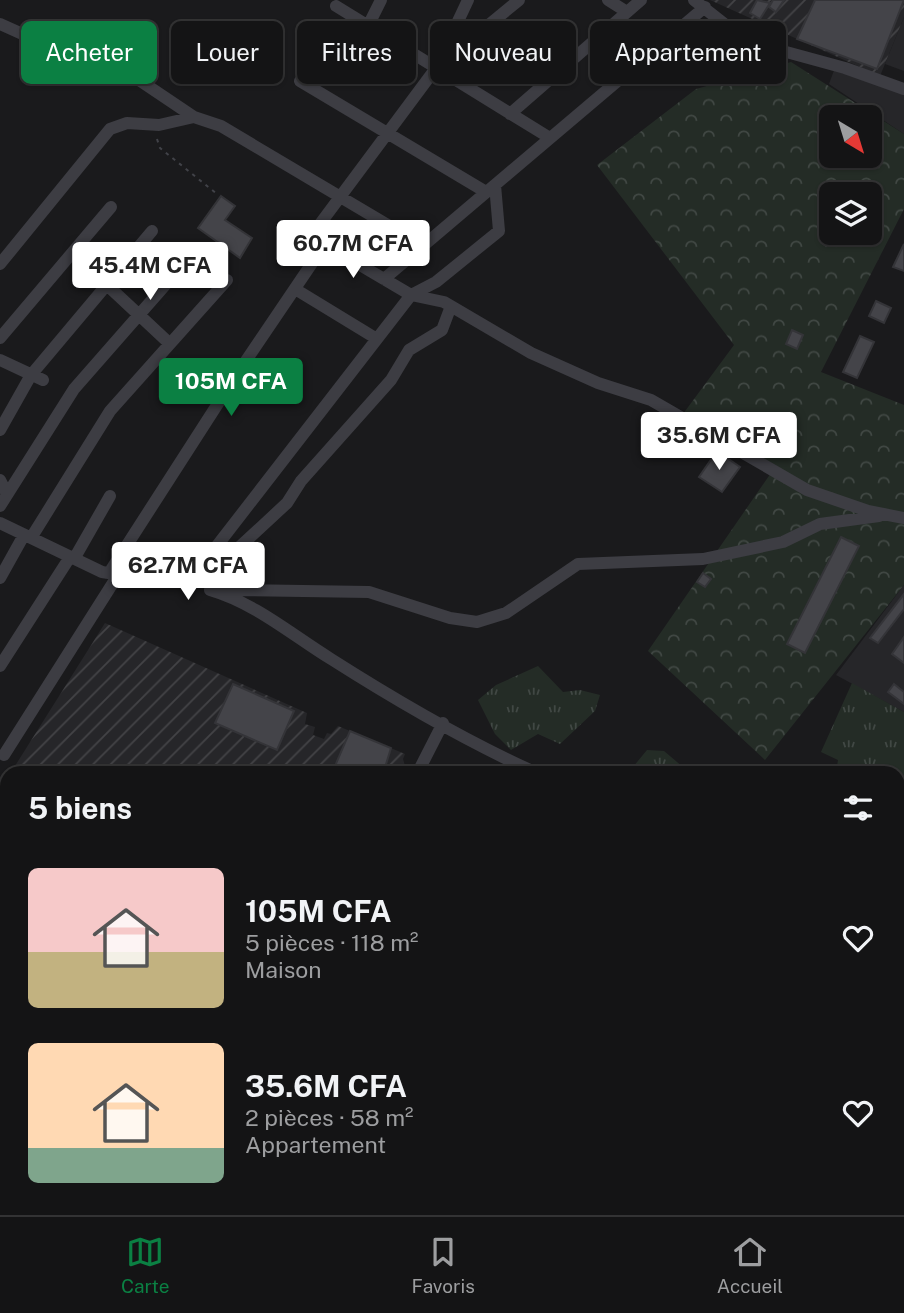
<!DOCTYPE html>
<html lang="fr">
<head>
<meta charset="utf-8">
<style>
  :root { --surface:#141415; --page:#1d1d1e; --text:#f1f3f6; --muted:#9d9ea0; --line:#333334; --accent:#0b8043 }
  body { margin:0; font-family:"Public Sans",sans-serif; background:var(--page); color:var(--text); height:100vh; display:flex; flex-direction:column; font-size:26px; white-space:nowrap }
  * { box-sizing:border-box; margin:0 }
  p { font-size:23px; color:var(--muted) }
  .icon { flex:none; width:38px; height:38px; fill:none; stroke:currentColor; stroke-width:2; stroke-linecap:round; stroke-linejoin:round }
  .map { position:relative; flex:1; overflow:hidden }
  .side { position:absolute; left:0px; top:766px; width:905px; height:450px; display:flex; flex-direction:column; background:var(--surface); border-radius:21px 21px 0 0; box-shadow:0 2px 5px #0004,0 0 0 2px var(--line) }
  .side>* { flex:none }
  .top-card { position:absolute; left:21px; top:21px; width:863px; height:63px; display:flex; gap:14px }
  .needle { width:46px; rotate:142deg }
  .controls { position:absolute; left:819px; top:105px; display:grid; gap:14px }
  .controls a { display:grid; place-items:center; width:63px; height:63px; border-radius:10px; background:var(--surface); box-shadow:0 2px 5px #0004,0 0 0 2px var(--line); font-size:35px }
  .price { position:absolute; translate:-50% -60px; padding:0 16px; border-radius:7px; background:#fff; color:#222; font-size:23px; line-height:46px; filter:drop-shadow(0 2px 4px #0008) }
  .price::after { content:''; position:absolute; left:50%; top:42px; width:21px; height:16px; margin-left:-10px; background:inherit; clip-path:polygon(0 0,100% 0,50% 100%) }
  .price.selected { background:var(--accent); color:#fff }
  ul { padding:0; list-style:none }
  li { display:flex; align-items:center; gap:21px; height:175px; padding:0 28px }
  li span { display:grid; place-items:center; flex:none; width:196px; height:140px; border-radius:10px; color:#555 }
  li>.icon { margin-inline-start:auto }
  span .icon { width:84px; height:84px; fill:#fffc; stroke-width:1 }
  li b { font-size:30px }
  h2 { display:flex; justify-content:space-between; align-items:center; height:84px; padding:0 28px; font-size:30px }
  .chip { padding:0 24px; border-radius:10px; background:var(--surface); box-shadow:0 2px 5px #0004,0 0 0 2px var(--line); font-size:24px; line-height:63px }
  .chip.selected { background:var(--accent); color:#fff }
  .tabs { display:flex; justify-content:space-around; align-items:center; height:98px; border-top:2px solid var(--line); background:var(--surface); font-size:19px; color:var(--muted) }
  .tabs a { display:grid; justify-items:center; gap:4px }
  .tabs .selected { color:var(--accent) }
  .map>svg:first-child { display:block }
  .built { fill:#262629 }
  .industrial { fill:url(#industrial-furrows) }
  .grass { fill:url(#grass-tufts) }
  .forest { fill:url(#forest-crowns); fill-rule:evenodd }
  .building { fill:#444449; stroke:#343438; stroke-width:2 }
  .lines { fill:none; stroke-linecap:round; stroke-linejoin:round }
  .path { stroke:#414248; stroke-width:2; stroke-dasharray:3.5 5; stroke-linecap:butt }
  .street { stroke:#3d3d43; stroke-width:12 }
</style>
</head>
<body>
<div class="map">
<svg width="904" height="1215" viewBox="0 0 904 1215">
  <defs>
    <pattern id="industrial-furrows" width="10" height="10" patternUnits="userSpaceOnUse" patternTransform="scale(1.75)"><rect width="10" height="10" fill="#262629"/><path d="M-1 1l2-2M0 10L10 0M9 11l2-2" fill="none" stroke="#434346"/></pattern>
    <pattern id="grass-tufts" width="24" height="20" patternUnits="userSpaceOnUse" patternTransform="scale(1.75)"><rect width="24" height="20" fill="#242c26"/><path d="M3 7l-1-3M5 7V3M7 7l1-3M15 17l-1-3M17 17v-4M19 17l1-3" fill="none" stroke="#414844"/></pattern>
    <pattern id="forest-crowns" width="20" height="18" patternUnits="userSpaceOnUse" patternTransform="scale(1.75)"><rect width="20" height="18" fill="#242c26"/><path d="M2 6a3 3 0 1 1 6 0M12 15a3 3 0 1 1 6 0" fill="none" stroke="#414844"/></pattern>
  </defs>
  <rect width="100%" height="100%" fill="#1a1a1c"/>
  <path class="built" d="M904 17V71L885 64Z
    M836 65 904 89V134L829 84Z
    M904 585V712L836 675Z"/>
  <path class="industrial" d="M710 0H904V17L880 76Z
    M105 623 307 713 305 724 315 727 313 735 324 739 327 733 331 734 338 726 405 754 403 759 407 773 27 774 15 766Z
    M898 990 904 993V1215H775L778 1209H898Z"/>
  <path class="grass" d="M538 666 563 692 580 690 600 695 595 711 560 744 538 734 511 750 495 734 478 700 496 685Z
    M852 683 904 712V820L898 822V774L836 773 838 760 821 752Z
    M647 750 664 751 690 773H639L633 767Z
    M554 1209H658L670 1215H550Z"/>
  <path class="forest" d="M791 62 904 134V209L821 372 904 405V585L765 760 648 651 773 470 680 418 734 345 597 165 696 89ZM831 117H870V156H831ZM831 194H870V233H831Z
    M399 1209H528L538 1215H408Z"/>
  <path class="building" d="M757 0 770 3 760 19 750 13Z
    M773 0H784L776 12 769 7Z
    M815 0H904L877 69 797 39Z
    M707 21 731 41 745 59 736 65 713 34 702 27Z
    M38 53 50 59 45 69 33 64Z
    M221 196 235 206 225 220 252 238 240 258 198 228Z
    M904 244V271L893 267Z
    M876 301 891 308 884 323 869 316Z
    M792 330 803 335 797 349 786 344Z
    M860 336 874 342 857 378 843 372Z
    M717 451 740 467 722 492 699 477Z
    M841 537 859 546 805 653 787 644Z
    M703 573 711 579 705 587 697 582Z
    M904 594V609L878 643 870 638Z
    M904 637V663L892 654Z
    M233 684 294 711 277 750 215 723Z
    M894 684 904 692V704L888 692Z
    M350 731 391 748 383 774H352L335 766Z"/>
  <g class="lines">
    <path class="path" d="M157 139 160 148 217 194"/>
    <path class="street" d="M468 0 436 68 311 236 411 295 444 302 531 353 598 383 651 400 807 490 868 511 904 518
      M608 0 627 12
      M694 0 746 41 845 68 904 89
      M336 6 550 138
      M0 24 118 77 139 80 194 117 221 126 423 246
      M368 26 381 0
      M439 66 519 0
      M300 81 486 192
      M510 114 641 0
      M0 264 110 129 127 123 159 125 194 117
      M384 279 705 7
      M107 285 169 343
      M295 289 377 339
      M0 338 111 207
      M0 360 43 380
      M0 430 31 375 152 231
      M0 480 7 494
      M0 506 74 389 188 259
      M0 523 102 572 140 578
      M31 538 110 411 227 280
      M74 559 110 496
      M109 573 237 374 325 244
      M196 576 214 568 233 553 287 503 301 481 391 380 409 350 442 330 451 306
      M132 577 172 574 240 590 369 592 450 618 477 622 506 613 578 564 703 559 783 542 820 524 879 516
      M0 578 24 535
      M192 578 411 295 436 282 499 231 495 185
      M210 590C255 603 292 635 331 659 397 701 467 742 539 774
      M0 666 70 557
      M4 755 118 575
      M417 774 443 723
      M898 979 904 982
      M188 1215 191 1209"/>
  </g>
</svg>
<div class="controls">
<a><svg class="needle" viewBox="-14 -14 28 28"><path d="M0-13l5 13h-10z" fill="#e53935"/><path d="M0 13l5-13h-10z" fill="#9d9ea0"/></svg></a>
<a><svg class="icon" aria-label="layers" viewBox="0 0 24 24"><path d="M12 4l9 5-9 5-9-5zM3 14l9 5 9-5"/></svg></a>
</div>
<b class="price" style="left:353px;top:280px">60.7M CFA</b>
<b class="price" style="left:150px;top:302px">45.4M CFA</b>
<b class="price selected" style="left:231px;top:418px">105M CFA</b>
<b class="price" style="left:719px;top:472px">35.6M CFA</b>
<b class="price" style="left:188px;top:602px">62.7M CFA</b>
<div class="top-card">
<a class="chip selected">Acheter</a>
<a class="chip">Louer</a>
<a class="chip">Filtres</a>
<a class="chip">Nouveau</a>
<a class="chip">Appartement</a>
</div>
<section class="side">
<h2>5 biens<svg class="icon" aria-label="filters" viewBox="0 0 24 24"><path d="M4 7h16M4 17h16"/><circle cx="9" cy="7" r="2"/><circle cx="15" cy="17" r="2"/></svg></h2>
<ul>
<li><span style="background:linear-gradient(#f6c9c9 60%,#c2b280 0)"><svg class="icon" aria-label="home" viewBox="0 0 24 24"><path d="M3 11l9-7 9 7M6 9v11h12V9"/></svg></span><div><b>105M CFA</b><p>5 pièces · 118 m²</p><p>Maison</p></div><svg class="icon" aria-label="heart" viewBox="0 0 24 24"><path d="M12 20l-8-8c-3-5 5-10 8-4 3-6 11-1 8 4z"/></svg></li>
<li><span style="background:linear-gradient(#ffd9b3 75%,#7fa58c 0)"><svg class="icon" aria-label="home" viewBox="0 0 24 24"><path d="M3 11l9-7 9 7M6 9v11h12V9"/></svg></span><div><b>35.6M CFA</b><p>2 pièces · 58 m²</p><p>Appartement</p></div><svg class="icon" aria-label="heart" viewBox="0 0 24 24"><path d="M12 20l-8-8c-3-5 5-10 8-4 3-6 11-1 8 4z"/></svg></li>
</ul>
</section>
</div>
<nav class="tabs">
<a class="selected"><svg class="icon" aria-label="map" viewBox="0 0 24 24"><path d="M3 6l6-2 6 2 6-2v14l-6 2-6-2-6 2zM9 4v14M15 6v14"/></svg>Carte</a>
<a><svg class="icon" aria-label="saved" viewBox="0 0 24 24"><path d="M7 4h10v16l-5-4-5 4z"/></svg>Favoris</a>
<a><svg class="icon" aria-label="home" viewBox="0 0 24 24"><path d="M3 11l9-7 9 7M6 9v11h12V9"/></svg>Accueil</a>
</nav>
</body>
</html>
